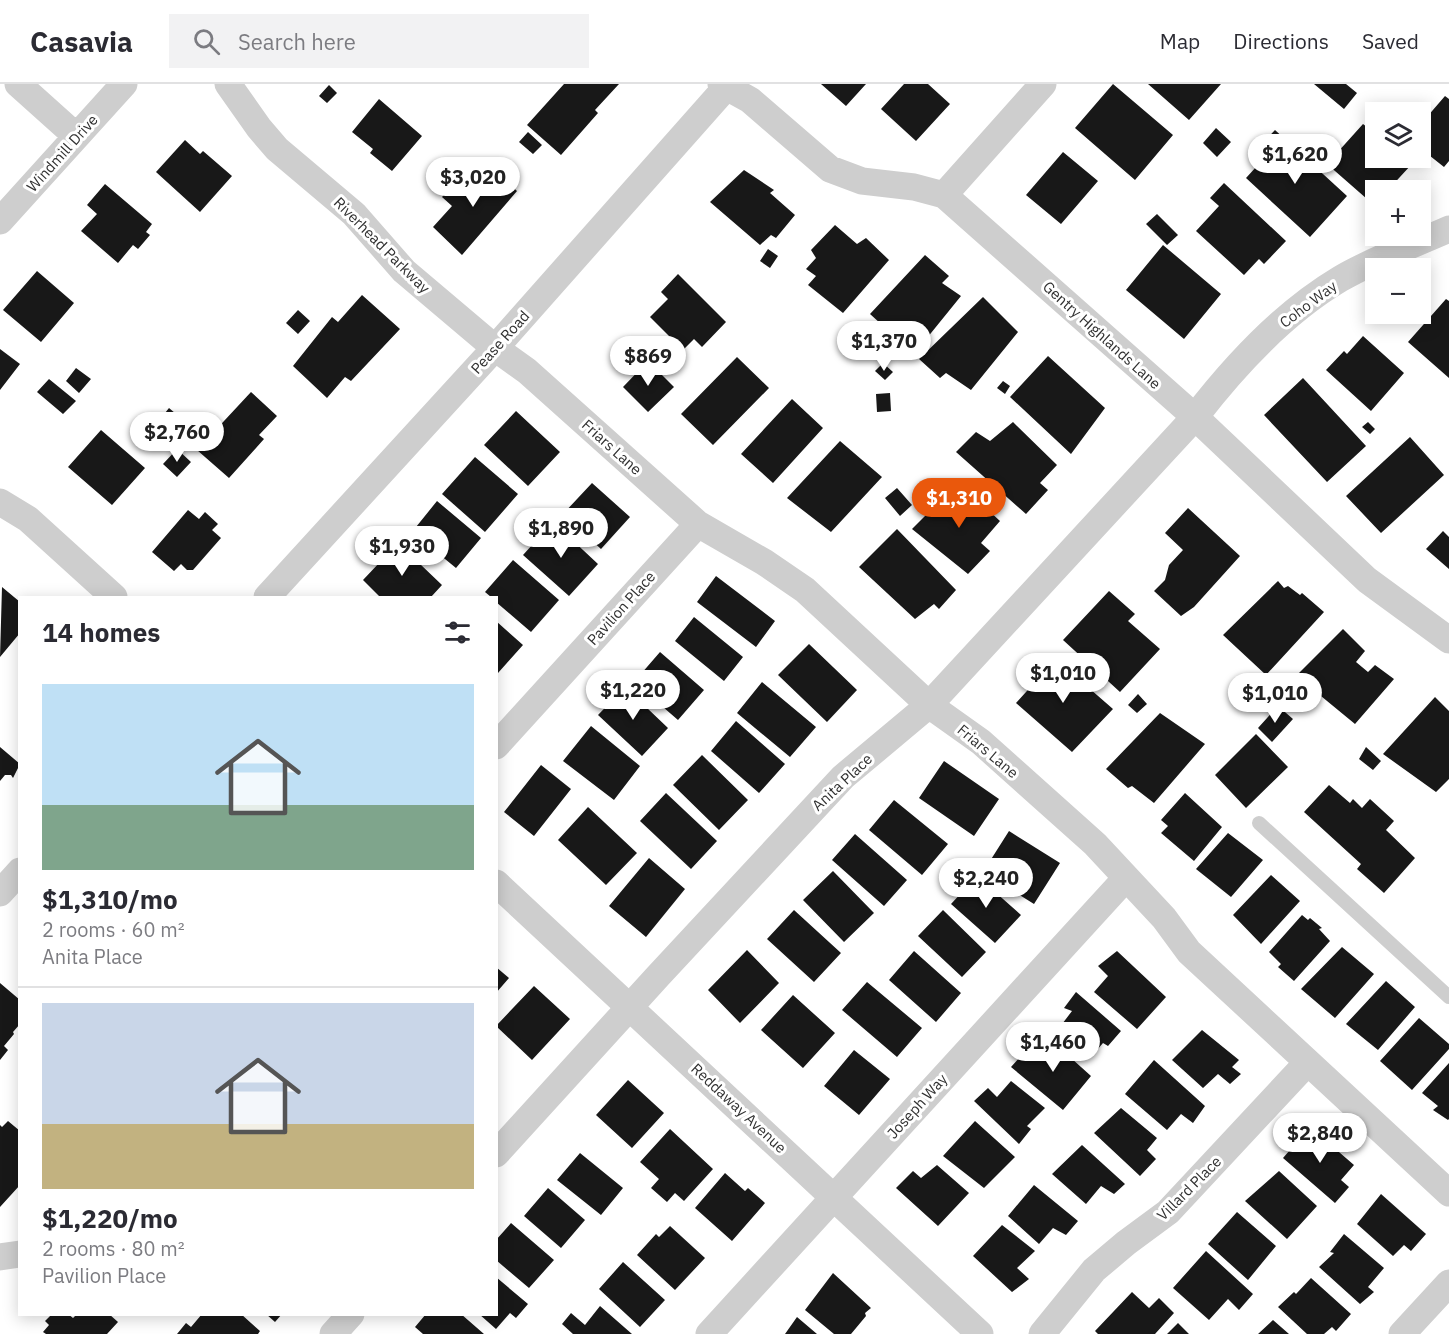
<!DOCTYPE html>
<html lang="en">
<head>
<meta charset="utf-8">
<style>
  :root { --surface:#fff; --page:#f2f2f3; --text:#2b2b33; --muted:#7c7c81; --line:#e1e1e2; --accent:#ea580c }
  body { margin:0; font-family:"IBM Plex Sans",sans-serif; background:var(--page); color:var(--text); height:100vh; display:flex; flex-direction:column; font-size:22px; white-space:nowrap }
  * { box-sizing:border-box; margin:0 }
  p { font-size:20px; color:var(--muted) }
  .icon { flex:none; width:33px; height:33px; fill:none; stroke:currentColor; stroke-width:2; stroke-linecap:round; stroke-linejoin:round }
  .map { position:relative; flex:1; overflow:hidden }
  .side { position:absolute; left:18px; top:512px; width:480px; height:720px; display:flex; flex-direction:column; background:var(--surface); border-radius:0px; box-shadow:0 3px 15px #0003 }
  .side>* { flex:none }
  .fabs { position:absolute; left:1365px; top:18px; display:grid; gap:12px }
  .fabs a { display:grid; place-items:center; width:66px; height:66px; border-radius:0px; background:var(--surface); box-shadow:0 3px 15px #0003; font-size:30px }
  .price { position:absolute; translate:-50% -51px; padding:0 14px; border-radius:21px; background:#fff; color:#222; font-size:20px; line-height:39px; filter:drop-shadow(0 2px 3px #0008) }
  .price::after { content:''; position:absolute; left:50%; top:36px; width:18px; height:14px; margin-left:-9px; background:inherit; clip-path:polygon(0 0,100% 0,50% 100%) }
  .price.selected { background:var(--accent); color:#fff }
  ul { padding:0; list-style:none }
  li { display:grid; align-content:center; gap:12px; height:318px; padding:0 24px }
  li+li { border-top:2px solid var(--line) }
  li span { display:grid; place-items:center; height:186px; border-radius:0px; color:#555 }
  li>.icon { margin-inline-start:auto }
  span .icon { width:108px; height:108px; fill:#fffc; stroke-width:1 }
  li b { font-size:26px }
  h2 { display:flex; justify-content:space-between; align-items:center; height:72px; padding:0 24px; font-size:26px }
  header { display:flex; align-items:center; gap:36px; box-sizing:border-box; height:84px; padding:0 30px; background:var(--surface); border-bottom:2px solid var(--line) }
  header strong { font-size:28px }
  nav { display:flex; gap:33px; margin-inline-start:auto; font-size:21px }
  .search { width:420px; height:54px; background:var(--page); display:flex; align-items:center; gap:15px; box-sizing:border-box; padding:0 21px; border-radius:0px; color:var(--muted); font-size:22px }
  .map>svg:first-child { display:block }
  .building { fill:#181818 }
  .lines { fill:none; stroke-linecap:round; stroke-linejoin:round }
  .service { stroke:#cecece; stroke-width:14 }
  .minor { stroke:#cecece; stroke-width:27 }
  .labels { text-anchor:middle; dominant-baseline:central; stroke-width:6; stroke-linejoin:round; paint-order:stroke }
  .street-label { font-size:15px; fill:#313131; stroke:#fff }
</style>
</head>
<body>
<header>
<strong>Casavia</strong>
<div class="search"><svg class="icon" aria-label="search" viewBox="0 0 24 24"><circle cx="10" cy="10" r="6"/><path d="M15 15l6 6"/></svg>Search here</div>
<nav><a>Map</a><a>Directions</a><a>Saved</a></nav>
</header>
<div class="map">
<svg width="1449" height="1250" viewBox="0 0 1449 1250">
  <rect width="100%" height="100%" fill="#fff"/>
  <path class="building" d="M564 0H619L595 26 598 29 561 71 527 41Z
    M821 0H866L846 22Z
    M904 0H928L950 20 916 57 881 25Z
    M1113 0 1173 51 1135 96 1075 44Z
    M1148 0H1221L1189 36Z
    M1314 0H1346L1357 9 1344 25Z
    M329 1 337 9 327 19 319 12Z
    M1445 12 1449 15V77L1444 83 1420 64V41Z
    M379 15 422 52 392 87 370 69 373 65 352 48Z
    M1363 40 1376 50V74H1402L1411 81 1388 106H1376L1375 122 1327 80Z
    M1216 44 1231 58 1217 73 1203 59Z
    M1275 46 1347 112 1310 153 1246 94 1267 71 1259 63Z
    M528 48 542 61 533 70 519 58Z
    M185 56 200 70 203 67 232 92 200 128 156 88Z
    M1063 68 1098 97 1061 140 1026 111Z
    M489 81 517 107 462 171 433 143 452 122 442 113 459 94 469 104Z
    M744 86 774 106 770 109 795 131 776 154 771 151 760 161 710 118Z
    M1224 99 1286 157 1264 180 1259 175 1244 191 1196 147 1219 122 1210 114Z
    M105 100 152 140 146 148 150 151 138 165 133 161 118 179 81 147 97 130 87 121Z
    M1157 130 1178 151 1167 161 1146 140Z
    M835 141 857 160 866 154 889 176 843 229 808 201 816 192 806 185 816 174 811 166Z
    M1163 161 1221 210 1184 255 1126 206Z
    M768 165 778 172 770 184 760 177Z
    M925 171 949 192 942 199 961 212 914 270 870 230Z
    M37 187 74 219 41 258 3 226Z
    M678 190 726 238 702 263 694 255 683 266 650 233 668 215 661 208Z
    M362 211 400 245 351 297 345 293 327 314 293 282 332 233 338 238Z
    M983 213 1018 248 971 306 946 289 940 294 919 275Z
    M1446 215 1449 217V294L1408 258Z
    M298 226 310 237 298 250 286 239Z
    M1363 252 1404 289 1371 327 1326 286 1344 267 1347 270Z
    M0 265 20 280 0 306Z
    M1048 272 1105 324 1071 370 1010 313Z
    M737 273 769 304 713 361 681 330Z
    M648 277 674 303 648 328 623 303Z
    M883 279 893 288 885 296 875 287Z
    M76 284 91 295 79 309 66 297Z
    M1303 294 1366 362 1327 398 1264 331Z
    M49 295 76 317 63 330 37 308Z
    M1003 297 1010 302 1005 310 997 304Z
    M251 308 277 332 259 351 264 355 229 394 197 366Z
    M890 309 891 327 877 328 876 310Z
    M792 315 823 344 773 399 741 370Z
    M169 324 182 335 174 344 161 334Z
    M516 327 560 368 528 402 484 361Z
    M1013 338 1057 381 1040 399 1048 406 1026 430 956 368 976 348 990 357Z
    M1368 338 1375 345 1370 350 1362 343Z
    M101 346 145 384 112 421 68 383Z
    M1410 353 1444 391 1381 449 1346 412Z
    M840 357 882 393 831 448 787 414Z
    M177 365 191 378 177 393 163 380Z
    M475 373 518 410 485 448 442 410Z
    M592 399 630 433 601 465 563 430Z
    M962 402 1000 437 981 459 990 467 968 490 912 445 934 423 936 426Z
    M897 404 912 421 900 432 885 414Z
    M437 417 481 454 456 484 412 448Z
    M1188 424 1240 472 1194 523 1181 532 1154 507 1165 496 1169 481 1183 466 1165 449Z
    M188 426 199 435 205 428 218 440 212 446 221 454 193 486H187L181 480 174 487 152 468Z
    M553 438 598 480 569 512 523 471Z
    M897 445 956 506 939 525 934 520 915 535 859 483Z
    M1443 447 1449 453V485L1426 465Z
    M398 459 442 501 431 513H380L363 496Z
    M513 476 559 516 531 548 496 518V513H491L485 508Z
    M716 492 775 537 756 563 697 518Z
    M1278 497 1284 504 1288 502 1300 511 1302 509 1324 528 1266 591 1223 551Z
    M2 503 20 518V549L0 573Z
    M1109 507 1135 530 1128 537 1160 565 1120 608 1063 556Z
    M694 533 743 573 724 597 675 557Z
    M496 537 523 561 498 589 496 588Z
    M1343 545 1365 567 1356 578 1368 588 1375 581 1394 595 1355 640 1310 603 1305 608 1293 595Z
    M809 560 857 606 827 638 778 591Z
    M660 568 704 606 678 636 634 598Z
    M1051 571 1113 625 1072 668 1016 619 1036 597 1031 592Z
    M762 598 816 643 790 673 737 629Z
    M625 603 668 644 642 672 598 631Z
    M1138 610 1147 620 1137 629 1128 621Z
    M1435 613 1449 627V695L1436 708 1383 670Z
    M1278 622 1293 635 1272 658 1258 644Z
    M1160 629 1205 660 1154 719 1132 702 1128 704 1106 685Z
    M736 637 785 680 759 709 711 667Z
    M591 642 640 682 614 716 563 677Z
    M1256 650 1288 683 1246 724 1215 691Z
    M0 663 20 680 13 694 11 691H5L0 697Z
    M1366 663 1381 677 1373 686 1359 675Z
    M702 671 748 716 719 746 673 701Z
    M944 677 999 715 974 752 919 714Z
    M541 681 571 705 534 752 504 728Z
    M1329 701 1350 719 1353 715 1362 724 1370 715 1394 737 1386 746 1415 774 1384 809 1357 785 1361 780 1304 728Z
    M666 709 717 757 691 785 640 737Z
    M1185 709 1222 743 1194 777 1161 749 1168 742 1161 736Z
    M894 716 948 760 922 791 869 746Z
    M588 723 637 769 606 801 558 756Z
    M1009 747 1060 779 1034 820 983 788Z
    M1228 749 1263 776 1231 813 1196 785Z
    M855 750 907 796 884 822 832 776Z
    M649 774 685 805 646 853 609 822Z
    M833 787 874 829 844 858 803 816Z
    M1271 791 1300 817 1261 860 1233 831Z
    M977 792 1021 831 995 859 951 820Z
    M794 826 841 869 814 898 767 855Z
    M943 826 986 868 962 893 918 852Z
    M1302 831 1308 836 1310 834 1322 844 1319 845 1330 857 1294 897 1278 883 1281 880 1269 868Z
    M1342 863 1374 890 1335 934 1301 905Z
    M747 866 779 899 740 939 708 906Z
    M914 867 961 909 936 938 889 896Z
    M1117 867 1166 913 1137 945 1094 908 1108 892 1098 882Z
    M496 883 509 894 496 909Z
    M1386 897 1415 923 1378 966 1346 940Z
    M867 898 922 944 897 973 842 926Z
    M0 899 20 916V940L13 948 14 950 4 962 8 966 0 976Z
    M534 902 570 935 532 976 496 942Z
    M1076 908 1121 947 1108 962 1103 959 1090 974 1056 948 1072 927 1064 924Z
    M793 911 835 949 803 984 761 946Z
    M1419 934 1449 960V965L1412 1006 1380 977Z
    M1202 946 1239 976 1232 983 1241 990 1230 1000 1218 990 1203 1004 1172 976Z
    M1051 956 1091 992 1063 1026 1011 983 1028 964 1035 971Z
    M854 966 890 995 859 1031 824 1002Z
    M1154 976 1205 1022 1193 1039 1181 1030 1167 1046 1125 1010Z
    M1449 979V1035L1448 1036 1433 1026 1438 1022 1422 1009Z
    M628 996 664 1029 632 1064 596 1031Z
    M1011 997 1045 1024 1027 1042 1031 1045 1019 1060 974 1017 988 1004 997 1013Z
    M1121 1024 1157 1054 1147 1066 1156 1075 1140 1092 1094 1049Z
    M8 1037 20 1047V1101L0 1123V1041L2 1043Z
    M975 1037 1015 1073 984 1104 943 1072Z
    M1310 1043 1354 1081 1341 1096 1349 1103 1335 1119 1283 1074Z
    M670 1045 713 1085 684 1117 675 1109 667 1118 651 1104 659 1095 640 1078Z
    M1082 1061 1125 1100 1114 1110 1101 1102 1086 1120 1052 1090Z
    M580 1069 623 1104 601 1131 557 1096Z
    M937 1081 969 1109 938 1142 896 1104 913 1087 921 1094Z
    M1279 1087 1317 1122 1287 1155 1245 1117Z
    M725 1089 745 1107 748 1104 765 1119 732 1157 695 1124Z
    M1034 1101 1078 1137 1066 1151 1053 1144 1039 1160 1008 1132Z
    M548 1104 585 1136 561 1164 524 1132Z
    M1381 1110 1426 1150 1411 1167 1404 1161 1393 1172 1357 1140Z
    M1237 1128 1276 1162 1248 1196 1208 1160Z
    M511 1139 554 1176 529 1204 496 1176V1156Z
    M1002 1141 1035 1167 1017 1184 1029 1195 1012 1208 973 1172Z
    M670 1142 705 1174 675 1206 637 1171 656 1150 659 1153Z
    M1344 1150 1384 1184 1368 1203 1374 1208 1360 1220 1319 1183 1334 1169 1330 1168Z
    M1206 1167 1253 1210 1239 1226 1228 1215 1209 1236 1173 1204Z
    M623 1178 665 1216 640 1243 599 1205Z
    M833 1189 871 1224 865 1229 866 1232 851 1250H834L805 1226Z
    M496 1193 528 1220 516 1234 510 1229 496 1245 479 1230H496Z
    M1311 1194 1351 1230 1336 1247 1332 1243 1324 1250H1307L1278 1223 1294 1208 1296 1210Z
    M1132 1208 1149 1224 1159 1214 1174 1229 1155 1250H1098L1095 1247Z
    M600 1222 632 1250H573L562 1240 571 1229 585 1241Z
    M52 1230H68L73 1234 76 1231 74 1230H109L118 1238 107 1250H46L43 1248 49 1241 45 1237Z
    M202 1230H241L260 1247 258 1250H177L186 1239 191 1243Z
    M266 1230H282L275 1238Z
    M426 1230H461L484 1250H423L415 1243Z
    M797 1233 817 1250H785Z
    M1273 1236 1289 1250H1258Z
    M1178 1239 1189 1250H1167Z"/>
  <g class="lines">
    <path class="service" d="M1259 739 1449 913"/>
    <path class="minor" d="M18 0 76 52
      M228 0 259 44 277 65 354 130 404 187 495 264 527 287 698 440 764 478 805 506 929 621 981 658 1095 760 1164 834 1189 868 1449 1109
      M721 0 750 16 830 85 862 97 914 103 944 111 1195 333 1367 496 1449 556
      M944 111 1043 0
      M0 137 124 0
      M0 418 28 435 114 513
      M267 513 495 264 729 0
      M496 662 698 440
      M496 799 980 1250
      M0 809 20 787
      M496 1070 658 892 843 693 929 621 1195 333C1235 281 1283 229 1340 195 1374 175 1413 161 1449 145
      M0 1173 20 1170
      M333 1250 351 1230
      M709 1250 1126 794
      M1042 1250 1094 1186 1126 1159 1168 1128 1307 979
      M1402 1250 1449 1199"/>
  </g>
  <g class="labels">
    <g class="street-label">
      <text transform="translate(62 69) rotate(-48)">Windmill Drive</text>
      <text transform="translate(382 161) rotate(45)">Riverhead Parkway</text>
      <text transform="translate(1308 220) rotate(-37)">Coho Way</text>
      <text transform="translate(1102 251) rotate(42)">Gentry Highlands Lane</text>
      <text transform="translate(500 258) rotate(-48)">Pease Road</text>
      <text transform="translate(612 363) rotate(42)">Friars Lane</text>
      <text transform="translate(621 524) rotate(-48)">Pavilion Place</text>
      <text transform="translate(988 667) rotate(40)">Friars Lane</text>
      <text transform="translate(842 698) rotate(-43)">Anita Place</text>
      <text transform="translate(917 1022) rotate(-48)">Joseph Way</text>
      <text transform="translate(739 1024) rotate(43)">Reddaway Avenue</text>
      <text transform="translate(1189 1104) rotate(-45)">Villard Place</text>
    </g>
  </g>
</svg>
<div class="fabs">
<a><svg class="icon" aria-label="layers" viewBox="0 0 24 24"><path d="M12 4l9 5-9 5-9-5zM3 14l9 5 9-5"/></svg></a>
<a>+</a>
<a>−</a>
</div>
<b class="price" style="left:1295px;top:101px">$1,620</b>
<b class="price" style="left:473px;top:124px">$3,020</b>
<b class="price" style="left:884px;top:288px">$1,370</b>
<b class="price" style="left:648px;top:303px">$869</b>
<b class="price" style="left:177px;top:379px">$2,760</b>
<b class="price selected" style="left:959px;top:445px">$1,310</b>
<b class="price" style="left:561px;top:475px">$1,890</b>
<b class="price" style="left:402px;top:493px">$1,930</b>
<b class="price" style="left:1063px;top:620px">$1,010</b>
<b class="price" style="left:633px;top:637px">$1,220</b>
<b class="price" style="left:1275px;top:640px">$1,010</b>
<b class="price" style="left:986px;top:825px">$2,240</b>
<b class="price" style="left:1053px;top:989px">$1,460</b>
<b class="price" style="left:1320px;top:1080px">$2,840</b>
<section class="side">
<h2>14 homes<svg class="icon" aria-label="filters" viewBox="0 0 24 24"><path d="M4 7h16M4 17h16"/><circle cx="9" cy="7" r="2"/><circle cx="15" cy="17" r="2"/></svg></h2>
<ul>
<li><span style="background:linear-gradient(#bfe0f5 65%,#7fa58c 0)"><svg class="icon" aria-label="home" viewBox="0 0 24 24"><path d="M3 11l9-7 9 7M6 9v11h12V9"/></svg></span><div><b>$1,310/mo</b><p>2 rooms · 60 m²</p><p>Anita Place</p></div></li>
<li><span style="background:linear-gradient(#c9d6e8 65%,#c2b280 0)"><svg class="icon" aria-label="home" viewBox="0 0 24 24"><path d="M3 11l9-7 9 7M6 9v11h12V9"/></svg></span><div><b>$1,220/mo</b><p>2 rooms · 80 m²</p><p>Pavilion Place</p></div></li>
</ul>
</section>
</div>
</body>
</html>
